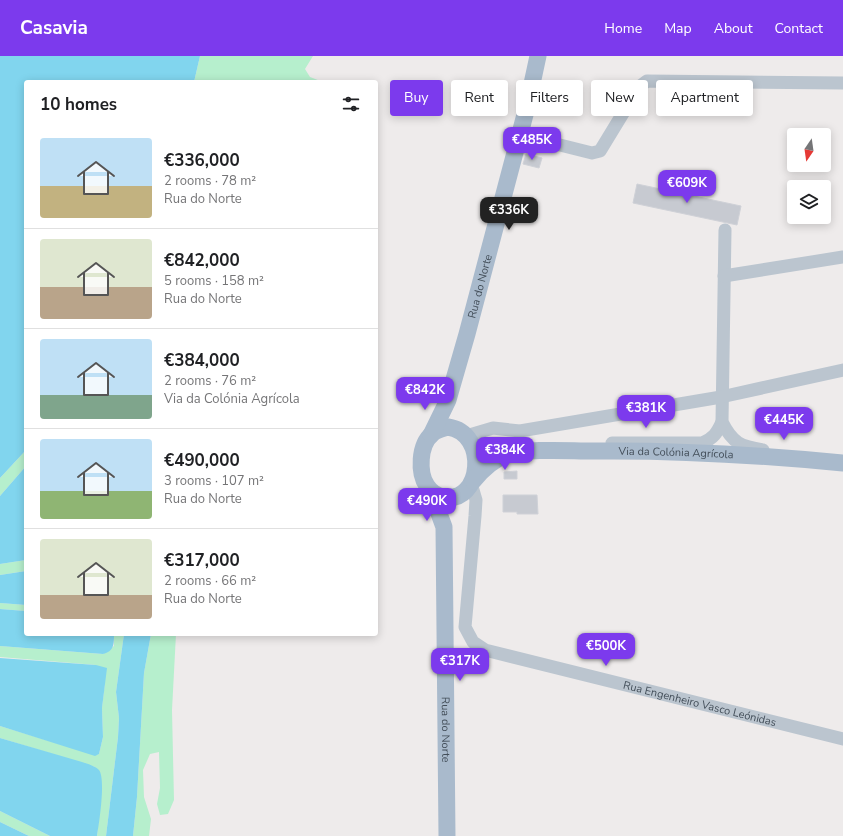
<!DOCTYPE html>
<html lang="en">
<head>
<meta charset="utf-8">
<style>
  :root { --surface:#fff; --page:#f2f2f2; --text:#202124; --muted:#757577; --line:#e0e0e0; --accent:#7c3aed }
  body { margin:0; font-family:"Nunito Sans",sans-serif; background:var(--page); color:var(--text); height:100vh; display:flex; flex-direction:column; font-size:15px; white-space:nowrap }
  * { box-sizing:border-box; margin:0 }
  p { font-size:13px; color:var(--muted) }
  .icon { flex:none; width:22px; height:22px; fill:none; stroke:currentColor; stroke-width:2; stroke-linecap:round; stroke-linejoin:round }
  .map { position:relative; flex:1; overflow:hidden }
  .drawer { position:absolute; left:24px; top:24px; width:354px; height:556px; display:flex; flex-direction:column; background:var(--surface); border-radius:4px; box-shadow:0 2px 10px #0003 }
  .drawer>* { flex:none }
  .banner { position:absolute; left:390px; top:24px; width:380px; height:36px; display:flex; gap:8px }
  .needle { width:26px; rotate:193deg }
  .fabs { position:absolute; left:787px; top:72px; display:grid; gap:8px }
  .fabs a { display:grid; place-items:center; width:44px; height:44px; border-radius:4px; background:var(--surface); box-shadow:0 2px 10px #0003; font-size:20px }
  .price { position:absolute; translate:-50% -34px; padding:0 9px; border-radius:8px; background:var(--accent); color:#fff; font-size:13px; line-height:26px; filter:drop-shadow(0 1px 2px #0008) }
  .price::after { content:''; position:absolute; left:50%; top:24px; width:12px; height:9px; margin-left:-6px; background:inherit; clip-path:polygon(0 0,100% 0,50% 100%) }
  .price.selected { background:#222; color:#fff }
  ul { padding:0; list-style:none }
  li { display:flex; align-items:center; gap:12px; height:100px; padding:0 16px }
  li+li { border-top:1px solid var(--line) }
  li span { display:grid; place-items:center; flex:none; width:112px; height:80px; border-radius:4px; color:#555 }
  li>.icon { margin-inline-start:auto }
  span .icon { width:48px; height:48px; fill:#fffc; stroke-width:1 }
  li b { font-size:17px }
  h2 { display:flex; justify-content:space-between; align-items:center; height:48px; padding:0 16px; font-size:17px }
  .chip { padding:0 14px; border-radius:4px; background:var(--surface); box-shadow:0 2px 10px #0003; font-size:14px; line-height:36px }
  .chip.selected { background:var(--accent); color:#fff }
  header { display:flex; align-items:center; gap:24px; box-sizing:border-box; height:56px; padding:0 20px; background:var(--accent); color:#fff }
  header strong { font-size:19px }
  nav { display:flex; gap:22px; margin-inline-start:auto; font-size:14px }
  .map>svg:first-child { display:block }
  .green { fill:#b6efcd }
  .water { fill:#81d5ee }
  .building { fill:#c7cad1; stroke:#cfd1d7 }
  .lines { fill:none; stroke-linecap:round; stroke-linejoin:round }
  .minor { stroke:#bbc5cf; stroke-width:13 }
  .major { stroke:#a9bacc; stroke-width:17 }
  .labels { text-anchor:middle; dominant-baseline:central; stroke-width:4; stroke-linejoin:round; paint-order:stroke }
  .street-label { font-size:11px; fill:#434e59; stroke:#fff }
</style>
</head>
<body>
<header>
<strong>Casavia</strong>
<nav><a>Home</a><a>Map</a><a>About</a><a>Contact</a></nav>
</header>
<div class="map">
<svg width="843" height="780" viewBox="0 0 843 780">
  <rect width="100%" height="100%" fill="#eeebeb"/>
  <path class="green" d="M200 0H313L305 13 310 21 323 26H194Z
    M26 394V410L0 440V422Z
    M26 504V515L0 519V508Z
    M0 547 26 549V555L0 553Z
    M114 578H124L116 636 119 662 118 681 106 780H97L101 736 95 711 0 682V670L95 699 99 698 103 681 102 652 105 626 96 609 0 601V590L103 598 114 590Z
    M151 578H176L172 654 174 744 168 758 160 759 157 748 160 732 159 696 150 698 143 714 144 741 151 763 149 780H133L137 741 144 617Z
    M0 755 50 780H29L0 766Z"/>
  <path class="water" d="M0 0H200L194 26H26V394L0 422Z
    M26 410V504L0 508V440Z
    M26 515V549L0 547V519Z
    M0 553 26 555V578H114C114 589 114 595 103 598L0 590Z
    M124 578H151L144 617 137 741 133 780H106L118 681 119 662 116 636Z
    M0 602 96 609 107 612 102 652 103 681 99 698 95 700 0 670Z
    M0 682 82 706C88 708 95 710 99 714 106 723 99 768 97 780H50L0 755Z
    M0 766 29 780H0Z"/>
  <path class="building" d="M526 98 542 102 539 112 523 108Z
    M637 128 741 150 737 169 633 147Z
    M517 415V423H504V416Z
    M503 439H537L538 458H517V456H503Z"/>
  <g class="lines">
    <g class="minor">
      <path d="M520 79 592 97 600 95 639 31 647 25 843 27"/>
      <path d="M725 174 722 366C733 388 741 390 763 394"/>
      <path d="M724 220 843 201"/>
      <path d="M466 380 493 372 520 375 721 341 843 314"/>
      <path d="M612 387H702C713 383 717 377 722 366"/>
      <path id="s1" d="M471 427 476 444 475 460 465 571 473 586 485 594 843 683"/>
    </g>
    <g class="major">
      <path d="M448 371C489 377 482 448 444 441 436 440 431 436 427 430 418 417 419 389 432 378 436 374 442 373 448 371Z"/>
      <path id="s2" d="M431 379 448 344 467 278 527 51 538 0"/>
      <path id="s3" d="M473 425C482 414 492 404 506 399 533 392 566 395 594 395 677 394 760 399 843 407"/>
      <path id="s4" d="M431 436 444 471 447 780"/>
    </g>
  </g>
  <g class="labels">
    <g class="street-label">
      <text stroke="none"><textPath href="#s2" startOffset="157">Rua do Norte</textPath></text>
      <text stroke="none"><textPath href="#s3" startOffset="213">Via da Colónia Agrícola</textPath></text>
      <text stroke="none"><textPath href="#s1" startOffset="398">Rua Engenheiro Vasco Leónidas</textPath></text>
      <text stroke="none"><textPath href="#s4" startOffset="240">Rua do Norte</textPath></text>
    </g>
  </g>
</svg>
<div class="fabs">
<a><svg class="needle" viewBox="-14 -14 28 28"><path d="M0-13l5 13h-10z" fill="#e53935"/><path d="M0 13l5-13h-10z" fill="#757577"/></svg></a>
<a><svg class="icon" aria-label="layers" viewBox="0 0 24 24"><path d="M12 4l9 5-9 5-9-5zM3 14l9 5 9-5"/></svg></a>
</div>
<b class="price" style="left:532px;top:105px">€485K</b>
<b class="price" style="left:687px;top:148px">€609K</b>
<b class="price selected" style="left:509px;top:175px">€336K</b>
<b class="price" style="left:425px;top:355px">€842K</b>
<b class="price" style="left:646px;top:373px">€381K</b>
<b class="price" style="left:784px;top:385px">€445K</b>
<b class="price" style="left:505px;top:415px">€384K</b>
<b class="price" style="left:427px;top:466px">€490K</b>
<b class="price" style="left:606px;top:611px">€500K</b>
<b class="price" style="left:460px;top:626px">€317K</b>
<div class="banner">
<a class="chip selected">Buy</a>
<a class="chip">Rent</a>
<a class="chip">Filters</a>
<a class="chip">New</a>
<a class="chip">Apartment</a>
</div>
<section class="drawer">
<h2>10 homes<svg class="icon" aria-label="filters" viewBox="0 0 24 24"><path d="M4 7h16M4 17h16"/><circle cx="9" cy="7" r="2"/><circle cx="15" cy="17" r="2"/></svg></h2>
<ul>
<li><span style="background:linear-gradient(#bfe0f5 60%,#c2b280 0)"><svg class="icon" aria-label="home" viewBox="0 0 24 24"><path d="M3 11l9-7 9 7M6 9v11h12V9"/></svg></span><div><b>€336,000</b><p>2 rooms · 78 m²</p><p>Rua do Norte</p></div></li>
<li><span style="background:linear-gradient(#dfe7d0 60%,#b9a48a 0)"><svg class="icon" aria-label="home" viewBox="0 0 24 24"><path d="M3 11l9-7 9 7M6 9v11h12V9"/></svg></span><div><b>€842,000</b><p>5 rooms · 158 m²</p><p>Rua do Norte</p></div></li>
<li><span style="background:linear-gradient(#bfe0f5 70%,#7fa58c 0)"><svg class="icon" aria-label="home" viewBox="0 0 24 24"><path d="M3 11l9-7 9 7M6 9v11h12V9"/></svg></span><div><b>€384,000</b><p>2 rooms · 76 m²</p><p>Via da Colónia Agrícola</p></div></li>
<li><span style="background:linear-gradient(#bfe0f5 65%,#8fb573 0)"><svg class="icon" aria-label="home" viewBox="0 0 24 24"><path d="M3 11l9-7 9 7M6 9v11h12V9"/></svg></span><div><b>€490,000</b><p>3 rooms · 107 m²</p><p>Rua do Norte</p></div></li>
<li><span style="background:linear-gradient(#dfe7d0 70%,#b9a48a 0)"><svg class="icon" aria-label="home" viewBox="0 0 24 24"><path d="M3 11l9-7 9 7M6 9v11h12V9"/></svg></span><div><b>€317,000</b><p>2 rooms · 66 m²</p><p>Rua do Norte</p></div></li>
</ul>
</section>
</div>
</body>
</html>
